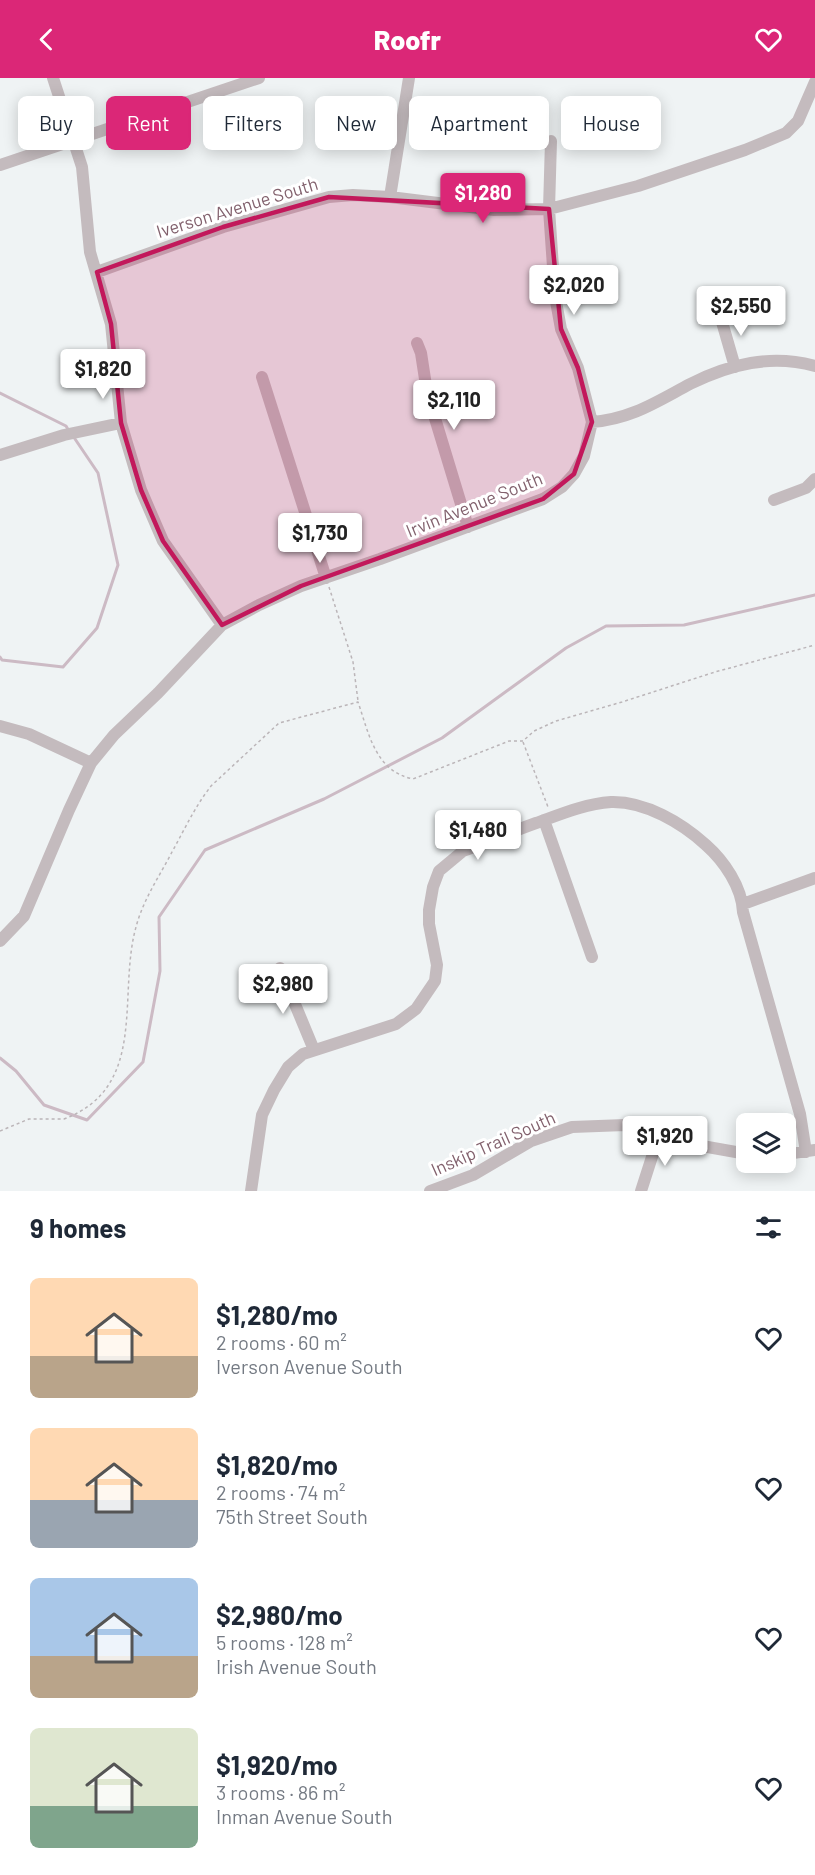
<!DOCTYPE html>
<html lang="en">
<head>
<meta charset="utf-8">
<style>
  :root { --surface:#fff; --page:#f2f2f3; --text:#1f2937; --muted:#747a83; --accent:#db2777 }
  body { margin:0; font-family:Barlow,sans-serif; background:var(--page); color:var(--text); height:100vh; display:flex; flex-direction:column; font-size:22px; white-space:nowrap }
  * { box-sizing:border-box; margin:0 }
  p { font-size:20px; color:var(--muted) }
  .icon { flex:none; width:33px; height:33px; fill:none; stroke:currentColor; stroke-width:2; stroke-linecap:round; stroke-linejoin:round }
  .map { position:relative; height:1113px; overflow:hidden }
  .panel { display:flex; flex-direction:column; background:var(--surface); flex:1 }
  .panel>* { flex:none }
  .banner { position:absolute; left:18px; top:18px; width:780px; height:54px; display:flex; gap:12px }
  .fabs { position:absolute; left:736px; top:1035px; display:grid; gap:12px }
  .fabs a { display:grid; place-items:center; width:60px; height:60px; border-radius:9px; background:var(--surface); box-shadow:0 3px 15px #0003; font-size:30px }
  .price { position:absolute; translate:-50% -51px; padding:0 14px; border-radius:6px; background:#fff; color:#222; font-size:20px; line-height:39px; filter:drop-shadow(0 2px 3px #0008) }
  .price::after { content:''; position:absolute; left:50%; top:36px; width:18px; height:14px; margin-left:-9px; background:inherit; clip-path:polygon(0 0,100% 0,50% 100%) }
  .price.current { background:var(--accent); color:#fff }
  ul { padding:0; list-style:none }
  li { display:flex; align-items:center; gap:18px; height:150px; padding:0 30px }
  li span { display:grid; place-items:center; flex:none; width:168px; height:120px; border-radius:9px; color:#555 }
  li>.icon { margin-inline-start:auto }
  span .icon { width:72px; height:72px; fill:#fffc; stroke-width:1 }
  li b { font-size:26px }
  h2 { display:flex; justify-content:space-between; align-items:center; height:72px; padding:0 30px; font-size:26px }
  .pill { padding:0 21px; border-radius:9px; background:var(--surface); box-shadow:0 3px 15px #0003; font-size:21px; line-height:54px }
  .pill.current { background:var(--accent); color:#fff }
  header { display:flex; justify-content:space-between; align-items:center; height:78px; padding:0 30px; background:var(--accent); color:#fff; font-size:27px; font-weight:800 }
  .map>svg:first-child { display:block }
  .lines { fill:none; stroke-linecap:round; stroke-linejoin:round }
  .stream { stroke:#ccbac4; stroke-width:3 }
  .path { stroke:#bbb5b8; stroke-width:1.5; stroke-dasharray:3 3; stroke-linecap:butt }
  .minor { stroke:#c4bbbe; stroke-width:12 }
  .marked { fill:#c2185b; fill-opacity:0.2; stroke:#c2185b; stroke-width:4.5; stroke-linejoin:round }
  .labels { text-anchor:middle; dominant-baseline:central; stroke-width:6; stroke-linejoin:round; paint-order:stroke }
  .street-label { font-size:18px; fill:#82616d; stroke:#fff }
</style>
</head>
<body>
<header><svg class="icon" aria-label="back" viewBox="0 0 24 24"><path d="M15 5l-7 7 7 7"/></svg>Roofr<svg class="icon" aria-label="heart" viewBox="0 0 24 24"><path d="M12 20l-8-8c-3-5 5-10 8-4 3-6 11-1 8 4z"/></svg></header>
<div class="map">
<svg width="815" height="1113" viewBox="0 0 815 1113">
  <rect width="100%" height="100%" fill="#eff3f4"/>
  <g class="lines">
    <path class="stream" d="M0 315 66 348 69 353
      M0 579 2 582 63 589 97 550 118 487 98 395 73 358
      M0 980 16 993 44 1027 87 1042 143 984 160 893 159 839 205 772 324 721 442 660 566 570 606 548 684 547 815 517"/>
    <path class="path" d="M329 509 353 584 358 623
      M523 664 548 729
      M0 1053 29 1041H64C149 1009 117 917 136 849 143 822 159 799 172 774 182 756 191 737 203 719L211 708 279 645 358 624C369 656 375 693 413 701L509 663H523L534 653 556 643 622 624 715 594 815 567"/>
    <path class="minor" d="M53 0 82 89 90 174 111 246 121 345 141 412 163 463 222 547
      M0 87 259 0
      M390 119 409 0
      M97 194 223 149 329 119 353 117 390 119 494 132 549 131 638 108 745 72 786 55 798 43 815 4
      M725 229 722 244 735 289
      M417 265 421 275 427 314 468 449
      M262 299 326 500
      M592 344C631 341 656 324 690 306 730 286 771 276 815 288
      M0 377 64 357 121 345
      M774 422 806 410 815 401
      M0 648 29 656 91 685 69 732 24 838 0 863
      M91 685 114 657 158 615 222 547 259 527 301 508 380 481 543 421 562 409 574 396 584 378 592 344 578 290 561 251 555 218 549 131 551 63
      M544 742 592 879
      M743 826 815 800
      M280 890 314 972
      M786 1076 815 1072
      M251 1113 262 1037 274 1012 288 989 303 976 396 946 416 931 435 903 437 887 429 846V832L433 809 439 793 463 773C487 764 511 754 536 745 561 736 584 726 611 724 645 723 682 745 706 767 724 783 742 809 743 834L800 1036 806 1074
      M430 1113 473 1097 531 1063 572 1049 625 1047 674 1063 747 1076
      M641 1113 659 1057"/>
  </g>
  <path class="marked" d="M329 119 549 131 561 251 578 290 592 344 574 396 543 421 301 508 222 547 163 463 141 412 121 345 111 246 97 194 223 149Z"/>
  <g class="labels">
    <g class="street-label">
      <text transform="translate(237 129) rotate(-17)">Iverson Avenue South</text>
      <text transform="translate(474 426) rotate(-22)">Irvin Avenue South</text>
      <text transform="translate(493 1065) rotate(-24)">Inskip Trail South</text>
    </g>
  </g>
</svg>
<div class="fabs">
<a><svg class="icon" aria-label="layers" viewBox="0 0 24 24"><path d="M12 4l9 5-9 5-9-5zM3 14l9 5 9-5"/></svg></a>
</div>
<b class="price current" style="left:483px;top:146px">$1,280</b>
<b class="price" style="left:574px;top:238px">$2,020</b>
<b class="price" style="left:741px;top:259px">$2,550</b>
<b class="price" style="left:103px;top:322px">$1,820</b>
<b class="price" style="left:454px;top:353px">$2,110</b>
<b class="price" style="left:320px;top:486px">$1,730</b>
<b class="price" style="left:478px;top:783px">$1,480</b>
<b class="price" style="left:283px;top:937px">$2,980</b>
<b class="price" style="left:665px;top:1089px">$1,920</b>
<div class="banner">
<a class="pill">Buy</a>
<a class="pill current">Rent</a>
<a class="pill">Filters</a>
<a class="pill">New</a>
<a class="pill">Apartment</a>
<a class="pill">House</a>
</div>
</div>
<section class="panel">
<h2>9 homes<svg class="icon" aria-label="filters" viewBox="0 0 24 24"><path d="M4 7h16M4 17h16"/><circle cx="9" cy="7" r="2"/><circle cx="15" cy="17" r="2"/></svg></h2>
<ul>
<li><span style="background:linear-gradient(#ffd9b3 65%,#b9a48a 0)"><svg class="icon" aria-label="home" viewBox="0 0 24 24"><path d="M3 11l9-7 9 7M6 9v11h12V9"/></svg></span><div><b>$1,280/mo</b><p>2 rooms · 60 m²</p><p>Iverson Avenue South</p></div><svg class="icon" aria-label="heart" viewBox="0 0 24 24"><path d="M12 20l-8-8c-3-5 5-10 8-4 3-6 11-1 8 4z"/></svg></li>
<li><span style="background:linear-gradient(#ffd9b3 60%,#9aa5b1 0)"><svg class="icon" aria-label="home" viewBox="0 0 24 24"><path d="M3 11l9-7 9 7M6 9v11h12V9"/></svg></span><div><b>$1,820/mo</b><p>2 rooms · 74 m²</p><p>75th Street South</p></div><svg class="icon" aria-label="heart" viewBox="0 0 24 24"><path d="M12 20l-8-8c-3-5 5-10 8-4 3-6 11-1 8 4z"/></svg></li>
<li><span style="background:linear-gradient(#a9c7e8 65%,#b9a48a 0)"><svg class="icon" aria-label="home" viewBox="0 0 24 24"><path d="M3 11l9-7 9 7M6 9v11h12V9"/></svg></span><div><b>$2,980/mo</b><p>5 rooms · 128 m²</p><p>Irish Avenue South</p></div><svg class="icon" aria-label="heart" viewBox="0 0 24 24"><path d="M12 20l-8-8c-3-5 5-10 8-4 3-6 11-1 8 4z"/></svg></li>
<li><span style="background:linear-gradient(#dfe7d0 65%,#7fa58c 0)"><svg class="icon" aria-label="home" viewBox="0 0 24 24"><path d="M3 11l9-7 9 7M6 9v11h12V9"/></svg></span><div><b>$1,920/mo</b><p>3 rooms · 86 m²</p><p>Inman Avenue South</p></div><svg class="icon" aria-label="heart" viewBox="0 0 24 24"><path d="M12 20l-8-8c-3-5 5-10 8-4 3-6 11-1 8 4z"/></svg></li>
</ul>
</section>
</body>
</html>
